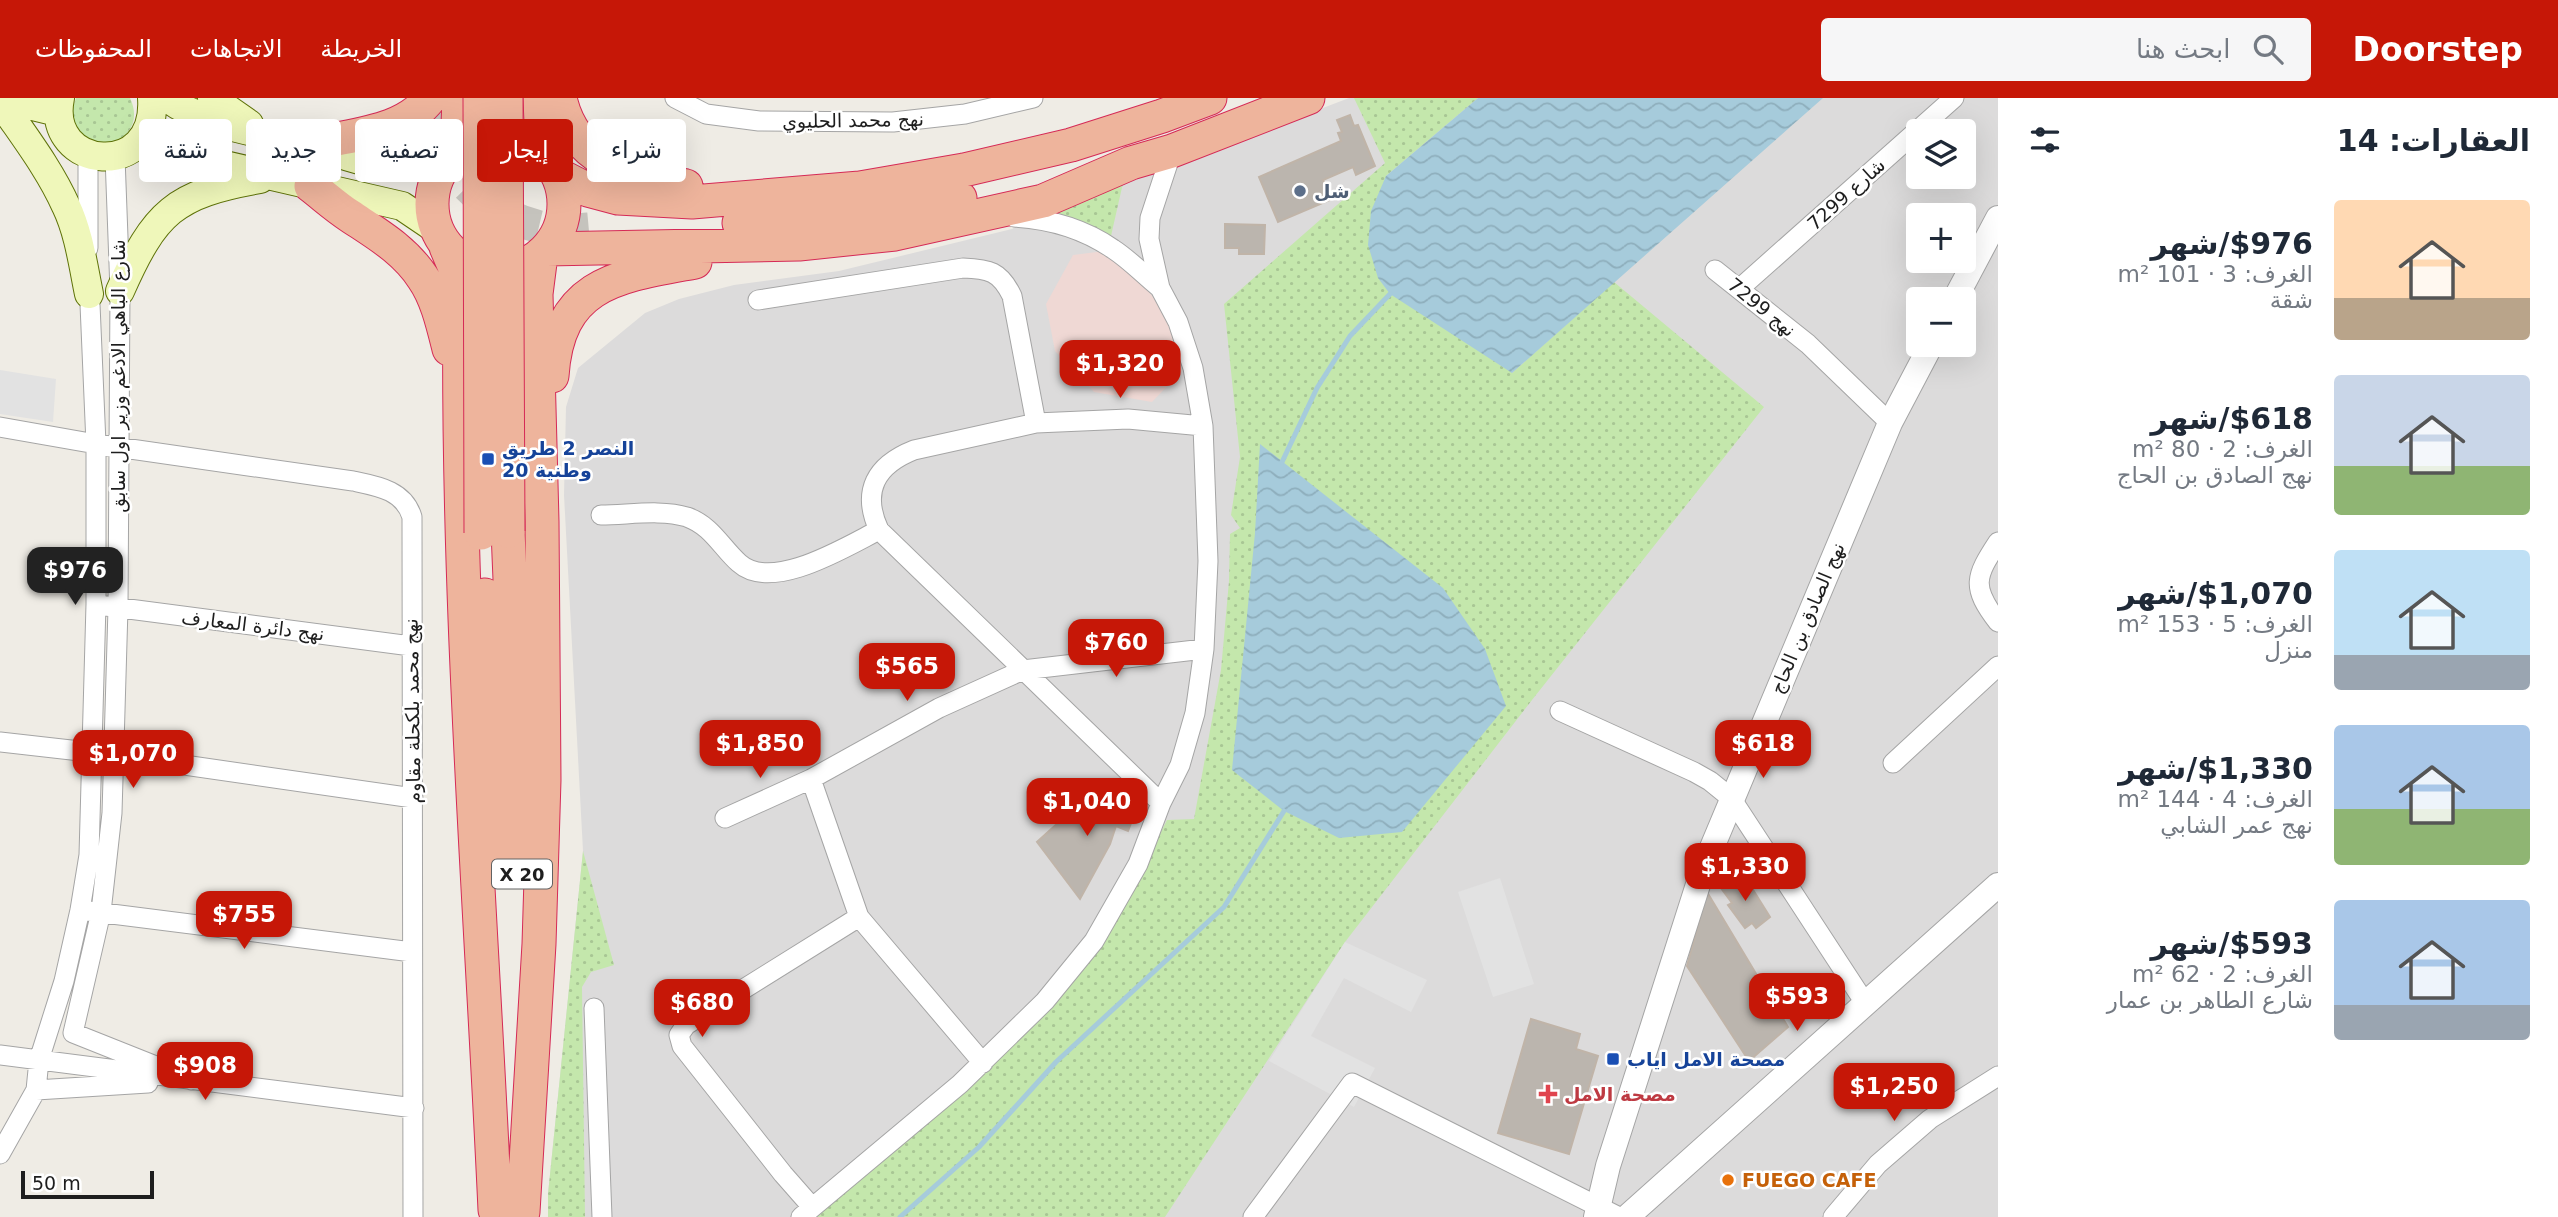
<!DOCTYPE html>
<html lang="ar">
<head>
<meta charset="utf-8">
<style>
  :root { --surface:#fff; --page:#f6f6f7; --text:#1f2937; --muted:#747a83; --accent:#c61707 }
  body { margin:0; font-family:"DejaVu Sans","Noto Sans Arabic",sans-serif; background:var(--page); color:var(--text); direction:rtl; height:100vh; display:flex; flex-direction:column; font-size:26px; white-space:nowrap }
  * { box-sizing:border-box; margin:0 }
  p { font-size:23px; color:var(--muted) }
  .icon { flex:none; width:38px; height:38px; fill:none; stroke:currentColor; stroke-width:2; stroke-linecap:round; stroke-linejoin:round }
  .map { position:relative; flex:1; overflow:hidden; direction:ltr }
  .drawer { display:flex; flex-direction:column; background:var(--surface); width:560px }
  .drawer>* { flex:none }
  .top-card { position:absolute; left:21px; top:21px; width:665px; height:63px; direction:rtl; display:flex; gap:14px }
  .tools { position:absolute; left:1906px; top:21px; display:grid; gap:14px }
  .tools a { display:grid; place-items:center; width:70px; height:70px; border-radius:7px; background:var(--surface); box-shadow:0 7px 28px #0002; font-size:35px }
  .scale { position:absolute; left:21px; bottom:18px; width:133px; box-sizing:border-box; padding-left:7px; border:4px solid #1e1e1e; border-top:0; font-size:19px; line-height:24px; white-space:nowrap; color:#1e1e1e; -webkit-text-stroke:5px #fff; paint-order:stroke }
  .price { position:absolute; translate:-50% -60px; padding:0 16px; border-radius:14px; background:var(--accent); color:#fff; font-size:23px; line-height:46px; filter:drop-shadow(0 2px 4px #0008) }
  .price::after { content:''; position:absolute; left:50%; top:42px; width:21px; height:16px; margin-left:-10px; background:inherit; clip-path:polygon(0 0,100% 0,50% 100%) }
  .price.active { background:#222; color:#fff }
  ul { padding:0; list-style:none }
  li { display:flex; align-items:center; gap:21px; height:175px; padding:0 28px }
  li span { display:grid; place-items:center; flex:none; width:196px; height:140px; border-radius:7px; color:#555 }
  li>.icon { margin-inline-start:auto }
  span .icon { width:84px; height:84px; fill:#fffc; stroke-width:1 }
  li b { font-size:30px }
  h2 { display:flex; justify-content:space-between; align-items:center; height:84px; padding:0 28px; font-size:30px }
  .pill { padding:0 24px; border-radius:7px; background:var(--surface); box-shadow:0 7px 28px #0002; font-size:24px; line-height:63px }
  .pill.active { background:var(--accent); color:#fff }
  header { display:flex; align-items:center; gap:42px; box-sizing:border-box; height:98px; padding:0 35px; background:var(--accent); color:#fff }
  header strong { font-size:33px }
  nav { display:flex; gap:38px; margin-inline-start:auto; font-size:24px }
  .search { width:490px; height:63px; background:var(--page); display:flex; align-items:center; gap:18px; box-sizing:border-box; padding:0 24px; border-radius:7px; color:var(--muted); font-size:26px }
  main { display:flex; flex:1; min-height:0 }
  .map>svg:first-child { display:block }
  .residential { fill:#dcdbdb; fill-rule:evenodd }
  .commercial { fill:#efd8d4 }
  .grass { fill:url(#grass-dots) }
  .parking { fill:#e2e2e2 }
  .water { fill:url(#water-waves) }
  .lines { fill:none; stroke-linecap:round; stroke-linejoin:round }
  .stream { stroke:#a6cbdb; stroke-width:5 }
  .building { fill:#bbb5ae; stroke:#c0b4a8; stroke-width:2 }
  .trunk-tunnel { stroke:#c5c3bd; stroke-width:33; stroke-dasharray:33 17; stroke-linecap:butt }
  .minor-casing { stroke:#a5a5a5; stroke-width:21 }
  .tertiary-casing { stroke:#a5a5a5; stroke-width:26 }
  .secondary-casing { stroke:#5e7208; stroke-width:30 }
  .trunk-casing { stroke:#d52a56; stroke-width:35 }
  .minor { stroke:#fff; stroke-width:19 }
  .tertiary { stroke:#fff; stroke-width:24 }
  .secondary { stroke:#eff7ba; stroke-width:28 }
  .trunk { stroke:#eeb49c; stroke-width:33 }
  .trunk-bridge-casing { stroke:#d52a56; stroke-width:35; stroke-linecap:butt }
  .trunk-bridge { stroke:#eeb49c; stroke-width:33 }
  .service-dot { fill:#5c6f8a; stroke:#fff; stroke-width:2.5 }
  .transit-dot { fill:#1a4fb4; stroke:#fff; stroke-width:2.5 }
  .health-dot { fill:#e0444e; stroke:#fff; stroke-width:2.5 }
  .food-dot { fill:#e8710a; stroke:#fff; stroke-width:2.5 }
  .labels { text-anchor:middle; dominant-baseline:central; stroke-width:5; stroke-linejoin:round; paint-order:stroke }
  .shield { fill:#fff; stroke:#626262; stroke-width:2 }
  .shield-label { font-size:18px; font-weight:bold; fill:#1e1e1e }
  .street-label { font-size:19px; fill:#1e1e1e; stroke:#fff }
  .service-label { font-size:19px; font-weight:bold; fill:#4e5e75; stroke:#fff; text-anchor:start }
  .transit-label { font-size:19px; font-weight:bold; fill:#164399; stroke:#fff; text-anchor:start }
  .health-label { font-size:19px; font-weight:bold; fill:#be3a42; stroke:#fff; text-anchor:start }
  .food-label { font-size:19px; font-weight:bold; fill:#c56008; stroke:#fff; text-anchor:start }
</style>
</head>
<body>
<header>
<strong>Doorstep</strong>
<div class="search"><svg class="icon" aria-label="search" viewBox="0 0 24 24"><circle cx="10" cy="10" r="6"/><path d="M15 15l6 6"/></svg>ابحث هنا</div>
<nav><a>الخريطة</a><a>الاتجاهات</a><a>المحفوظات</a></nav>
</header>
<main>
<section class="drawer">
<h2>العقارات: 14<svg class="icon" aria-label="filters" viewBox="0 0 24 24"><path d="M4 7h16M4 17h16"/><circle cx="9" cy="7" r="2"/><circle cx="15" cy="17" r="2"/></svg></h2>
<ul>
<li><span style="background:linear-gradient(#ffd9b3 70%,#b9a48a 0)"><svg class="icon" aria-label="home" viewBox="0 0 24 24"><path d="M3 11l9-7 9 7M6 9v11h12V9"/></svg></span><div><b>$976/شهر</b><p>الغرف: 3 · 101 m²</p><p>شقة</p></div></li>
<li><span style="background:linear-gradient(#c9d6e8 65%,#8fb573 0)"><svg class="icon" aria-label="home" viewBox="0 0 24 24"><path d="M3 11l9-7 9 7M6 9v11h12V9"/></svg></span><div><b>$618/شهر</b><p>الغرف: 2 · 80 m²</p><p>نهج الصادق بن الحاج</p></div></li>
<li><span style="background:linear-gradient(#bfe0f5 75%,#9aa5b1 0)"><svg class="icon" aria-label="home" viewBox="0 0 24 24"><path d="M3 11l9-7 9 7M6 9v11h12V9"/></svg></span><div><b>$1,070/شهر</b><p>الغرف: 5 · 153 m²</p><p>منزل</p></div></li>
<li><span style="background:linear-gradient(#a9c7e8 60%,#8fb573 0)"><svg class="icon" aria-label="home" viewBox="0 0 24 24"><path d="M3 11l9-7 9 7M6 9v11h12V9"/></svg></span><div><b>$1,330/شهر</b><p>الغرف: 4 · 144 m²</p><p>نهج عمر الشابي</p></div></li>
<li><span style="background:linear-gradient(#a9c7e8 75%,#9aa5b1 0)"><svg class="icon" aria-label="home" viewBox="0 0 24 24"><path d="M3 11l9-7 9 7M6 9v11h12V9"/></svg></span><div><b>$593/شهر</b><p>الغرف: 2 · 62 m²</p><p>شارع الطاهر بن عمار</p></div></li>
</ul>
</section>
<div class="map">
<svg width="1998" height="1119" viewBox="0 0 1998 1119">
  <defs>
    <pattern id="grass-dots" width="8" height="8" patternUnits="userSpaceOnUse" patternTransform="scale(1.75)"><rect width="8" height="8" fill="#c4e7ac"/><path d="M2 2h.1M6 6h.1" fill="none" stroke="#a8c694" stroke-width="1.8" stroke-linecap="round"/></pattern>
    <pattern id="water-waves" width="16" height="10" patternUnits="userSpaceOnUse" patternTransform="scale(1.75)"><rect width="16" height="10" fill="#a6cbdb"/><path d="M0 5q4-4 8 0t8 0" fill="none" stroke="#8eaebc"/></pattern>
  </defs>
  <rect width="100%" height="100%" fill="#efece5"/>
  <path class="residential" d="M1349 0H1998V1119H548V1096L583 753 564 397 566 309 578 270 645 215 679 201 734 187 839 173 1012 131 1044 112 1208 54ZM1918 33H1964V79H1918ZM1918 117H1964V163H1918ZM1918 201H1964V247H1918Z"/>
  <path class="commercial" d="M1105 153 1140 182 1169 220 1182 273 1152 304 1094 294 1055 253 1046 206 1073 157Z"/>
  <path class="grass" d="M76 0H130C140 21 131 38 110 47L80 38 71 15Z
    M1354 0H1478L1386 78 1512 275 1614 184 1764 309 1532 602 1345 844 1165 1119H811L974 984 1137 781 1167 722 1194 721 1221 572 1229 483 1230 436 1240 430 1231 417 1240 359 1224 206 1385 65Z
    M1123 85 1111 138 1044 112Z
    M583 753 614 867 591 874 582 889 585 1119H548V1096Z"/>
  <path class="parking" d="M0 272 56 281 53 324 0 316Z
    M1500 780 1534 886 1493 899 1458 794Z
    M1345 844 1427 882 1411 914 1344 880 1311 938 1375 970 1354 1009 1269 963Z"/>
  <path class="water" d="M1478 0H1823L1512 275 1390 196 1378 180 1368 147 1371 113 1386 78Z
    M1260 346 1443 490 1485 551 1506 608 1402 734 1339 740 1284 713 1232 672 1255 435Z"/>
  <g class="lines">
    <path class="stream" d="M1282 364 1317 290 1350 238 1390 196
      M900 1119 979 1049 1056 964 1224 809 1284 713"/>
  </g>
  <path class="building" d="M1350 17 1354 28 1358 27 1375 68 1356 77 1353 69 1323 82 1332 101 1278 124 1259 79 1341 43 1338 35 1342 34 1337 22Z
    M1225 126 1265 127 1264 156H1239V150H1225Z
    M1114 690 1128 694 1131 705V725L1128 733 1116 728 1110 746 1080 801 1037 744 1059 724 1069 725 1077 720 1088 709 1099 703V698Z
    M1745 779 1770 819 1756 830 1752 825 1745 830 1728 807 1732 805 1721 790 1729 782 1734 786Z
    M1707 794 1788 929 1749 963 1687 868Z
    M1531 921 1580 936 1576 951 1598 958 1569 1056 1498 1035Z"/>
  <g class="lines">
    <path class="trunk-tunnel" d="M424 0C434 65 483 121 551 131 566 134 584 131 600 130"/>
    <g class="minor-casing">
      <path id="minor" d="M675 0 706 16 759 23 893 24 965 16 1033 0
        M115 59 120 193 118 510 112 715 101 814 73 935 191 982
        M1014 119C1049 121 1084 131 1113 151 1130 162 1145 178 1160 190
        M88 150V56
        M1715 172 1808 246 1890 325
        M1739 191 1954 0
        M758 202 963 170C989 171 1000 173 1012 198L1036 325
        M0 329 96 346 353 383C377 388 404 392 412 419L413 1119
        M601 417C628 417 661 411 687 419 712 428 721 449 739 465 772 495 847 448 879 432
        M1998 444C1975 479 1971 489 1998 524
        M106 508 411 548
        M1560 613 1694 674 1710 683 1731 700 1865 905
        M0 644 115 657 413 700
        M1893 665 1998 568
        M811 681 859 819 983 965
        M1161 705 879 432C861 393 876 367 914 352L1036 325 1128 321 1203 328
        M725 720 811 681 939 610 1023 572 1204 551
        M88 813 412 854
        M594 910 602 1119
        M0 957 414 1010
        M36 992 148 985
        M0 1056 36 992 39 962 64 883 80 812 89 757 96 506V346L89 183
        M812 1109 783 1076 682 948 679 937 686 927 859 819
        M801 1119 960 986 1045 903 1094 843 1138 766 1161 705 1180 667 1195 615 1204 551 1208 463 1203 328 1193 270 1178 224 1160 190 1149 141 1150 120 1172 53
        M1253 1119 1352 985 1619 1119
        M1833 1119 1878 1066 1930 1021 1998 978"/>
    </g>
    <g class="tertiary-casing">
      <path id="tertiary" d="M1955 201 1998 120
        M1596 1119 1608 1068 1703 771 1890 325 1931 247
        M1627 1119 1998 787"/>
    </g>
    <g class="secondary-casing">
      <path id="secondary" d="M0 0 57 14
        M60 0C45 73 158 83 152 0
        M167 0C208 30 262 34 310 47 336 54 360 65 388 67 406 69 424 68 442 69
        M212 0 249 26
        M0 3C23 37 49 70 66 108 79 135 83 167 89 196
        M138 47 402 108 436 131
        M120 193C155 114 174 96 260 81"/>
    </g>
    <g class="trunk-casing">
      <path id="trunk" d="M540 0 541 25 551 66
        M560 0C574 65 630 76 686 88
        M432 106a66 66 0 1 1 132 0a66 66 0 1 1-132 0Z
        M310 47C350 36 403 36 430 0
        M457 54 459 0
        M557 76 588 92 618 100 692 104 860 90 964 72 1071 47 1162 18 1210 0
        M311 88C324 98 336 109 350 118 377 136 405 152 423 180 437 200 443 227 449 251
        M739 125 846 118 960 100
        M446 149 455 170 460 191C456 499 481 805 495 1112
        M547 151 799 146 895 136 1043 103 1131 65 1172 53 1308 0
        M552 278C558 184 619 178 695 164
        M508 433 521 749
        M485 497 495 643 497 751
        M523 1114 539 846 544 682 542 423 536 196 541 157"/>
    </g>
    <use href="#minor" class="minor"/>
    <use href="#tertiary" class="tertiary"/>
    <use href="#secondary" class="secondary"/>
    <use href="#trunk" class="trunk"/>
    <g class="trunk-bridge-casing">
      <path id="trunk-bridge" d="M480 0 481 435
        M506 0 508 433"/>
    </g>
    <use href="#trunk-bridge" class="trunk-bridge"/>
  </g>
  <circle class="service-dot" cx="1300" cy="93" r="7"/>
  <g class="transit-dot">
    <rect x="481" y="354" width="14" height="14" rx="3.5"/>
    <rect x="1606" y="954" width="14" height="14" rx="3.5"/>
  </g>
  <path class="health-dot" d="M1544.5 985.5h7v7h7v7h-7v7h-7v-7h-7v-7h7z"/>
  <circle class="food-dot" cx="1728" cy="1082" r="7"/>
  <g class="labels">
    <rect class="shield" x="492" y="761.5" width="60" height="29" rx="5"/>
    <g class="shield-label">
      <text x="522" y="776">X 20</text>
    </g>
    <g class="street-label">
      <text transform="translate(853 22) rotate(-1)">نهج محمد الحليوي</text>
      <text transform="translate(1846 96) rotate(-42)">شارع 7299</text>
      <text transform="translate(1762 209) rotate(39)">نهج 7299</text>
      <text transform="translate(118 278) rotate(-90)">شارع الباهي الادغم وزير اول سابق</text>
      <text transform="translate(1807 520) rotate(-67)">نهج الصادق بن الحاج</text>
      <text transform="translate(253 527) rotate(7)">نهج دائرة المعارف</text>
      <text transform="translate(412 613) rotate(-91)">نهج محمد بلكحلة مقاوم</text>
    </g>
    <g class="service-label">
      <text x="1314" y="93">شل</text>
    </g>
    <g class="transit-label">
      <text x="502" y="350">النصر 2 طريق<tspan x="502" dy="22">وطنية 20</tspan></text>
      <text x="1627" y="961">مصحة الامل اياب</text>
    </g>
    <g class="health-label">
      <text x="1564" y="996">مصحة الامل</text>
    </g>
    <g class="food-label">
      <text x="1742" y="1082">FUEGO CAFE</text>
    </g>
  </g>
</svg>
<div class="tools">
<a><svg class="icon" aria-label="layers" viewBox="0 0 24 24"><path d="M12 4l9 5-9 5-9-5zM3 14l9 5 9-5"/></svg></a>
<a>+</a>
<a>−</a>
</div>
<div class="scale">50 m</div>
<b class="price" style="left:1120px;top:302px">$1,320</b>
<b class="price active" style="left:75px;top:509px">$976</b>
<b class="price" style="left:1116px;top:581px">$760</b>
<b class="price" style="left:907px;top:605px">$565</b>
<b class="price" style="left:760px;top:682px">$1,850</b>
<b class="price" style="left:1763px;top:682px">$618</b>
<b class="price" style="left:133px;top:692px">$1,070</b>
<b class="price" style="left:1087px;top:740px">$1,040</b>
<b class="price" style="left:1745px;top:805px">$1,330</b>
<b class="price" style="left:244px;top:853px">$755</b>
<b class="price" style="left:1797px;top:935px">$593</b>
<b class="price" style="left:702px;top:941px">$680</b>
<b class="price" style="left:205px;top:1004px">$908</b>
<b class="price" style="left:1894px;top:1025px">$1,250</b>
<div class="top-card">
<a class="pill">شراء</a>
<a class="pill active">إيجار</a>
<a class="pill">تصفية</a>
<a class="pill">جديد</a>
<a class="pill">شقة</a>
</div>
</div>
</main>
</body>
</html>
